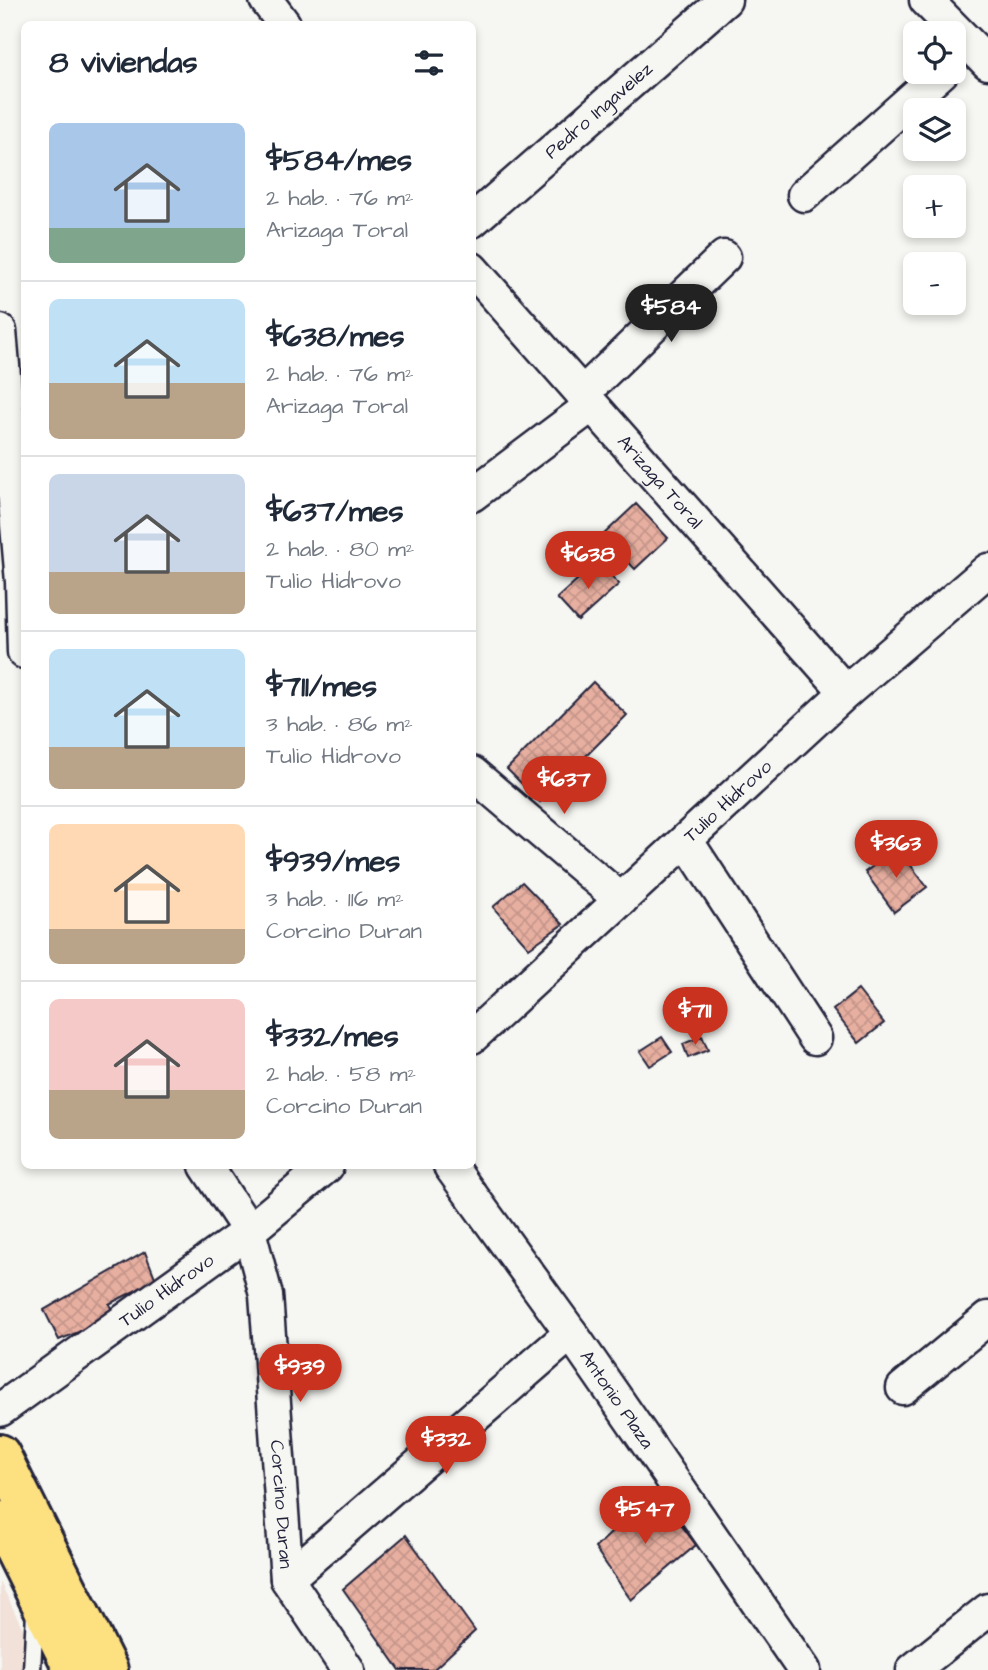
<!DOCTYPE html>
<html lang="es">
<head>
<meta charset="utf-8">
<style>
  :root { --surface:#fff; --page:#f6f6f7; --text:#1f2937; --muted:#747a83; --line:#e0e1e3; --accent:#c8321e }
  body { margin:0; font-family:"Architects Daughter",sans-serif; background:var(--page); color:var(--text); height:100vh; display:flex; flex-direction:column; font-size:26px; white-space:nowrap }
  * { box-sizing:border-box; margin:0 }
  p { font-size:23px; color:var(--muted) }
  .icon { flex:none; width:38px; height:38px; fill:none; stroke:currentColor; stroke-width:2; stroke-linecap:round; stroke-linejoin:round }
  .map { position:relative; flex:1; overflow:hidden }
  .sheet { position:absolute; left:21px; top:21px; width:455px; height:1148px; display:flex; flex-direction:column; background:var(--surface); border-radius:10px; box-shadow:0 4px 10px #0003 }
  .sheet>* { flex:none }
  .controls { position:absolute; left:903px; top:21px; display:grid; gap:14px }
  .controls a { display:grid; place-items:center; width:63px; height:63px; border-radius:10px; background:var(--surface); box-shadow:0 4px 10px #0003; font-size:35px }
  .price { position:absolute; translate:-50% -60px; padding:0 16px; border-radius:24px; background:var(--accent); color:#fff; font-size:23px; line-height:46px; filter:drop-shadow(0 2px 4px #0008) }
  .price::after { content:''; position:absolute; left:50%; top:42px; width:21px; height:16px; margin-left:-10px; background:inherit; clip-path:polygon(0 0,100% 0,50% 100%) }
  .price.selected { background:#222; color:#fff }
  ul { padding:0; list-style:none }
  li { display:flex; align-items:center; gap:21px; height:175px; padding:0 28px }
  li+li { border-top:2px solid var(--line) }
  li span { display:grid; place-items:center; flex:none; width:196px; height:140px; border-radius:10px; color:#555 }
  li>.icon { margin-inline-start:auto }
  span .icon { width:84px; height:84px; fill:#fffc; stroke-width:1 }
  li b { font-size:30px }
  h2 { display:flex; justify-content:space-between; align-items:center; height:84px; padding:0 28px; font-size:30px }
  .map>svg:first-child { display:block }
  .built { fill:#f2e1d9 }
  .building { fill:url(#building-cross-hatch); stroke:#22223b; stroke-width:2 }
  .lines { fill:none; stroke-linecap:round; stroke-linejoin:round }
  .lane-casing { stroke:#22223b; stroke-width:21 }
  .street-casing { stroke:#22223b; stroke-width:37 }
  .primary-casing { stroke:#22223b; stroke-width:44 }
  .lane { stroke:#f6f6f2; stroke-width:16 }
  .street { stroke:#f6f6f2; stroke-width:32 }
  .primary { stroke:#fde080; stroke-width:38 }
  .labels { text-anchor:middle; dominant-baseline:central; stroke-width:7; stroke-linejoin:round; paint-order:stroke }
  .street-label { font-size:19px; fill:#22223b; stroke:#f6f6f2 }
</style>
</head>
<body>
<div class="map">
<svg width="988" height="1670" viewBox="0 0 988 1670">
  <defs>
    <pattern id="building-cross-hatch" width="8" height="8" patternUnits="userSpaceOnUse" patternTransform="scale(1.75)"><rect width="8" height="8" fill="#e7afa0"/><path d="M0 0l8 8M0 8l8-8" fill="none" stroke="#c6968b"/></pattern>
  </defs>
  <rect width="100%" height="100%" fill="#f6f6f2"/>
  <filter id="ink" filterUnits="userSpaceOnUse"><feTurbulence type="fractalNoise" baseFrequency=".0143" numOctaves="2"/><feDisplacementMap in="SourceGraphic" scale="14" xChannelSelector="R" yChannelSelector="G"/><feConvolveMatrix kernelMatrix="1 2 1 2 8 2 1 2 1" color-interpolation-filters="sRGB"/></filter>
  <g filter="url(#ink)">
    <path class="built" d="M0 1582 43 1670H0Z"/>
    <path class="building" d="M636 504 668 538 635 569 603 535Z
      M598 561 619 584 578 621 557 598Z
      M593 682 627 715 540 802 507 769Z
      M898 848 927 887 894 912 865 872Z
      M522 882 563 924 529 948 493 907Z
      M858 990 884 1023 859 1043 833 1010Z
      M702 1036 708 1050 688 1058 683 1044Z
      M662 1037 672 1052 650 1066 640 1051Z
      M145 1252 156 1280 109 1304 115 1317 59 1340 44 1310Z
      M656 1491 696 1545 631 1600 595 1548Z
      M406 1535 475 1631 433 1670H400L343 1589Z"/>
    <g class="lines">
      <g class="lane-casing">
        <path id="lane" d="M32 1670 35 1612"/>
      </g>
      <g class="street-casing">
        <g id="street">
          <path d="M266 0 284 24"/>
          <path d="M926 0 988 63"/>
          <path d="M804 195 942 72"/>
          <path id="s1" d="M472 221 725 0"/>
          <path id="s2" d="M472 269 846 692"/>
          <path d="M0 331 22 582 24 652"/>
          <path d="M582 394 724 257"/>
          <path d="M472 495 592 405"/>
          <path d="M472 773 621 900"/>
          <path d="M686 840 815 1038"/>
          <path id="s3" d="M472 1037 846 692 988 570"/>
          <path id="s4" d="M206 1166 249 1231 266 1295 287 1579 348 1670"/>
          <path id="s5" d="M450 1166 571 1333 804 1670"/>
          <path d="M903 1388 988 1318"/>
          <path id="s6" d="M0 1410 249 1231 327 1166"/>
          <path d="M287 1579 571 1333"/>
          <path d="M913 1670 988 1610"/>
        </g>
      </g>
      <g class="primary-casing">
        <path id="primary" d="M0 1454 108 1670
          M0 1521 74 1670"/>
      </g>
      <use href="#lane" class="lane"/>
      <use href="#street" class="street"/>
      <use href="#primary" class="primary"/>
    </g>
  </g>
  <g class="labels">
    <g class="street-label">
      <text stroke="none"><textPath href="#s1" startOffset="168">Pedro Ingavelez</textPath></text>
      <text stroke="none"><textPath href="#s2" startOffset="284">Arizaga Toral</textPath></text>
      <text stroke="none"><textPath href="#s3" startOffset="348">Tulio Hidrovo</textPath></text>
      <text stroke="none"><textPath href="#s6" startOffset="205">Tulio Hidrovo</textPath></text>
      <text stroke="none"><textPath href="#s5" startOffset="287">Antonio Plaza</textPath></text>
      <text stroke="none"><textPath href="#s4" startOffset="354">Corcino Duran</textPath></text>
    </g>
  </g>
</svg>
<div class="controls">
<a><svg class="icon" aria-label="locate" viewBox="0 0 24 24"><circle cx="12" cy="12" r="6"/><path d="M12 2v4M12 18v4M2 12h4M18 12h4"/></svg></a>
<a><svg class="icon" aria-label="layers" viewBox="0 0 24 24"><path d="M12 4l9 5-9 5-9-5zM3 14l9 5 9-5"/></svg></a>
<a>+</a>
<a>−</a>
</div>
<b class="price selected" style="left:671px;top:344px">$584</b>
<b class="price" style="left:588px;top:591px">$638</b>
<b class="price" style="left:564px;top:816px">$637</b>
<b class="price" style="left:896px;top:880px">$363</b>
<b class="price" style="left:695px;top:1047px">$711</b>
<b class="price" style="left:300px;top:1404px">$939</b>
<b class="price" style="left:446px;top:1476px">$332</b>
<b class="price" style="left:645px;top:1546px">$547</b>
<section class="sheet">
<h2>8 viviendas<svg class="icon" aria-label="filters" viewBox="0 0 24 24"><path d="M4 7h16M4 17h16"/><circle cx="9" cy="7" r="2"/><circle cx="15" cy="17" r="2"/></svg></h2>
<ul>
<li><span style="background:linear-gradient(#a9c7e8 75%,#7fa58c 0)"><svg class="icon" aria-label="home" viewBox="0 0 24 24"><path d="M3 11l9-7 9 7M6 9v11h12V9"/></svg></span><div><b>$584/mes</b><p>2 hab. · 76 m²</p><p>Arizaga Toral</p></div></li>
<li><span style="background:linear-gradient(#bfe0f5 60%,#b9a48a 0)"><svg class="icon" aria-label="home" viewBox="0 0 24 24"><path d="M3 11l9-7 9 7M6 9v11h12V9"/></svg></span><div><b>$638/mes</b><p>2 hab. · 76 m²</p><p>Arizaga Toral</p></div></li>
<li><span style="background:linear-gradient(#c9d6e8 70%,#b9a48a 0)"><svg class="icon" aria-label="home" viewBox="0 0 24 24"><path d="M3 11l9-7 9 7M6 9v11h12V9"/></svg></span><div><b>$637/mes</b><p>2 hab. · 80 m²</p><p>Tulio Hidrovo</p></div></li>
<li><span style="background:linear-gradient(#bfe0f5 70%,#b9a48a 0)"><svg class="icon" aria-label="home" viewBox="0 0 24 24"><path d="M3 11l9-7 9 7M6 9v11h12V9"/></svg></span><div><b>$711/mes</b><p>3 hab. · 86 m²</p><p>Tulio Hidrovo</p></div></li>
<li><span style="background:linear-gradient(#ffd9b3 75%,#b9a48a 0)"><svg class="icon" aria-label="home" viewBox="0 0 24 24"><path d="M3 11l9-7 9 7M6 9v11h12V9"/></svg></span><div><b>$939/mes</b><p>3 hab. · 116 m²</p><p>Corcino Duran</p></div></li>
<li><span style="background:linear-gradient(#f6c9c9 65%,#b9a48a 0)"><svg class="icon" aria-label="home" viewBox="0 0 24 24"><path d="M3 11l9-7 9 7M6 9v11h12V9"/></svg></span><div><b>$332/mes</b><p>2 hab. · 58 m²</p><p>Corcino Duran</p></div></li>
</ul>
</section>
</div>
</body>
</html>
